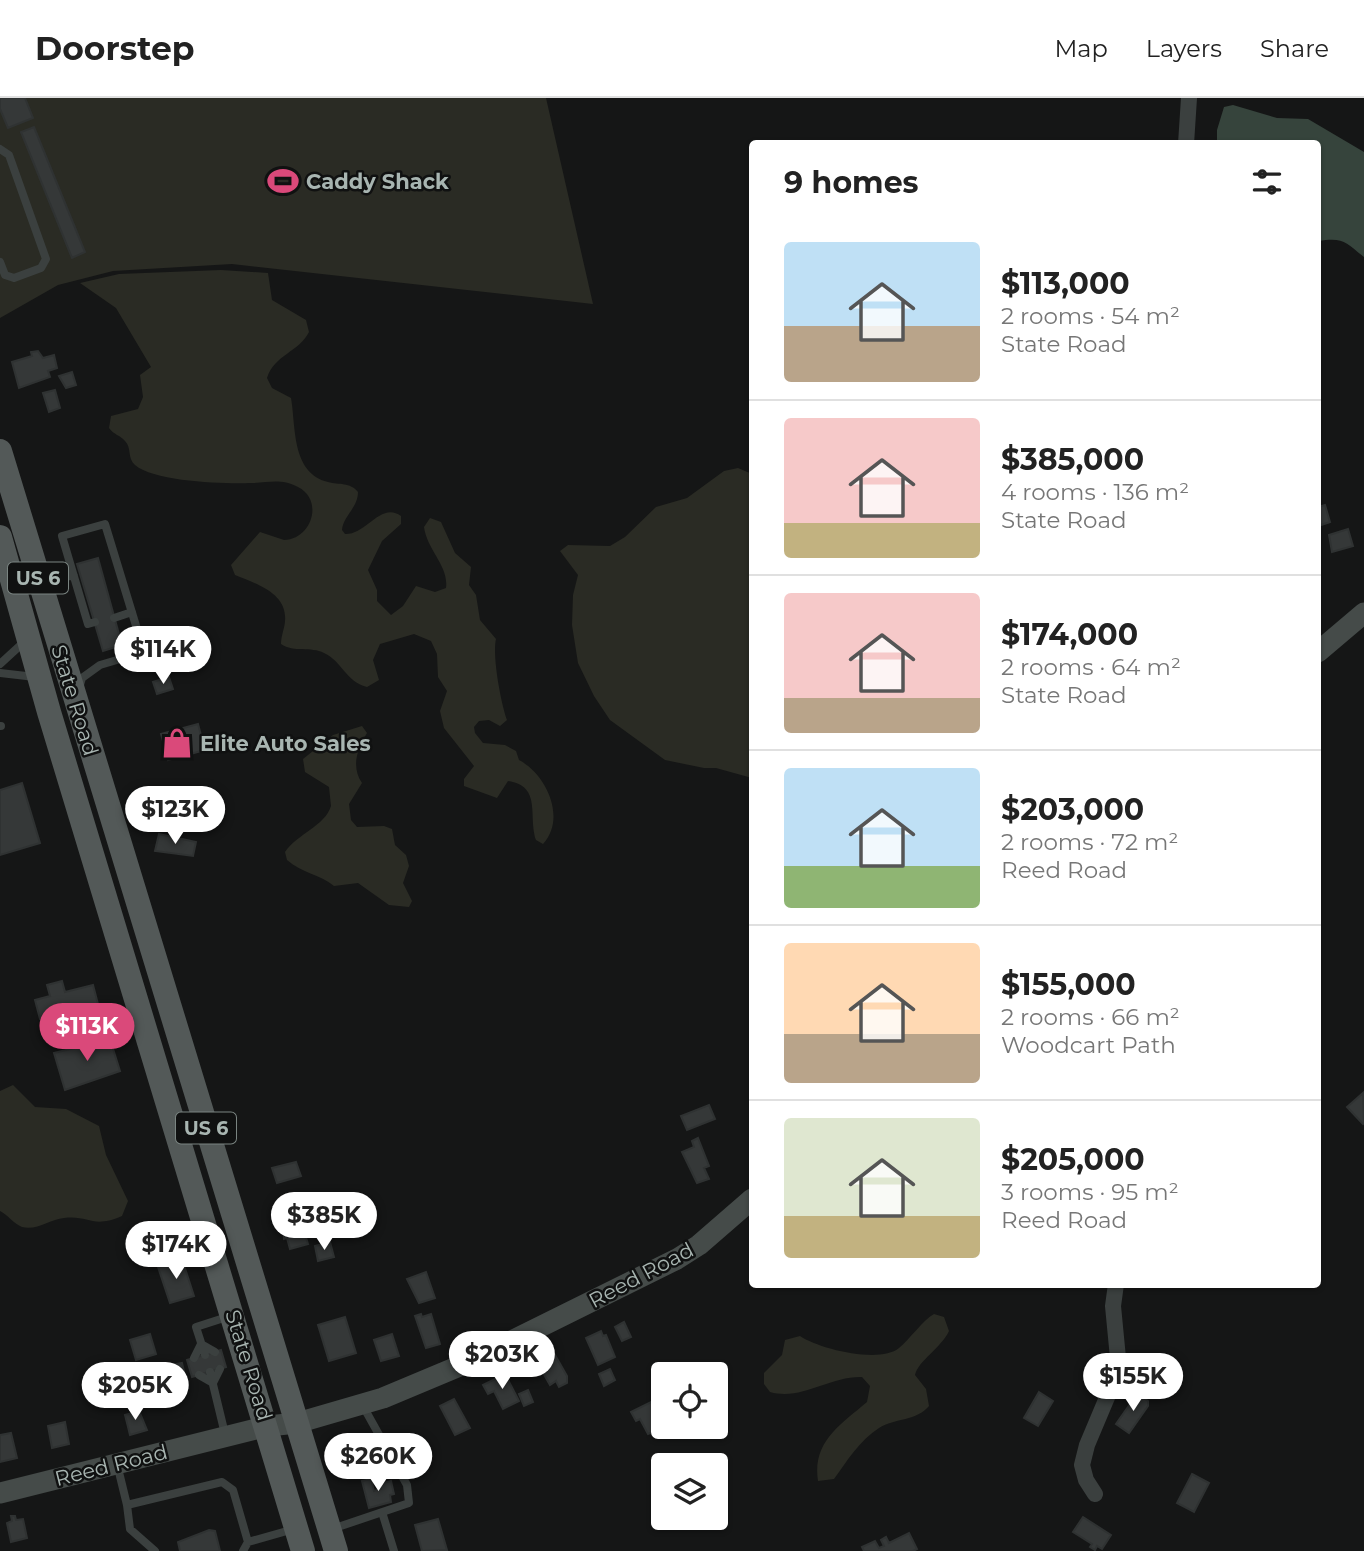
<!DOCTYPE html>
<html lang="en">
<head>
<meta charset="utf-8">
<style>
  :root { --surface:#fff; --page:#f2f2f2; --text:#222; --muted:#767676; --line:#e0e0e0; --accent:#da497a }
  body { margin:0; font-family:Montserrat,sans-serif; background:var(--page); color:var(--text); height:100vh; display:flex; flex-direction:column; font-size:26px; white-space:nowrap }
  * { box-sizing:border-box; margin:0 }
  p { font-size:23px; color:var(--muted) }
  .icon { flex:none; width:38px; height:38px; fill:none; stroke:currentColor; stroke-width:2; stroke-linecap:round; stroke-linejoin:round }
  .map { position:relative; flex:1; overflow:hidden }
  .sheet { position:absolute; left:749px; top:42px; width:572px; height:1148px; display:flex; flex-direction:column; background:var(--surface); border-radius:7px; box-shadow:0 2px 5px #0004 }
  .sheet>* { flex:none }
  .fabs { position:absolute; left:651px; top:1264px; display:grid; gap:14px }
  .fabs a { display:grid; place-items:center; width:77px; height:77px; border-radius:7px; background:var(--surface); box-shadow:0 2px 5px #0004; font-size:35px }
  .price { position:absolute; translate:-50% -60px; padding:0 16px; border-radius:24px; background:#fff; color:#222; font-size:23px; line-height:46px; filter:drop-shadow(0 2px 4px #0008) }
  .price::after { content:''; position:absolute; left:50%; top:42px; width:21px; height:16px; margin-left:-10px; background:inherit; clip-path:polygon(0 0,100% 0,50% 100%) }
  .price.active { background:var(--accent); color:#fff }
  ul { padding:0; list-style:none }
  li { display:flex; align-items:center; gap:21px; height:175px; padding:0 35px }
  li+li { border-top:2px solid var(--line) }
  li span { display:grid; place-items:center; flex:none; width:196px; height:140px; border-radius:7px; color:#555 }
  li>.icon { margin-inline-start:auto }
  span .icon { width:84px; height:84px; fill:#fffc; stroke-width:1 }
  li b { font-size:30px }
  h2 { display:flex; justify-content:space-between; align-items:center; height:84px; padding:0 35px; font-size:30px }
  header { display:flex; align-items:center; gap:42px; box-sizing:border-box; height:98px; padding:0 35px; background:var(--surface); border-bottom:2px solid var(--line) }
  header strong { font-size:33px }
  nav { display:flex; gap:38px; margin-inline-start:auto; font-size:24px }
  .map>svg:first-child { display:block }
  .green { fill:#2a2b24 }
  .water { fill:#36443c }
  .building { fill:#353838; stroke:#2f3232; stroke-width:2 }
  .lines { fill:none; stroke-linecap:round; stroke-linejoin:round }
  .lane { stroke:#3b403f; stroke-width:8 }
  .street { stroke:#3b403f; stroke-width:16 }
  .secondary { stroke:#454b49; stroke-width:21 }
  .primary { stroke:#535958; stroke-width:24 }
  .labels { text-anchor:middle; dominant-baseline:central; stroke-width:5; stroke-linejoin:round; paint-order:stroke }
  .shield { fill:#101111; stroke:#7a8481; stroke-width:2 }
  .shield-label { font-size:19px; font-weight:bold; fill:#a8b5b1 }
  .poi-label { font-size:21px; font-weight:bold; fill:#a8b5b1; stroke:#101111; text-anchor:start }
  .street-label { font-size:21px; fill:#a8b5b1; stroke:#101111 }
</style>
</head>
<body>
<header>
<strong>Doorstep</strong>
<nav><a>Map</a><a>Layers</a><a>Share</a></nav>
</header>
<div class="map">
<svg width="1364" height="1453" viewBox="0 0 1364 1453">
  <rect width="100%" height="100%" fill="#151616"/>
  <path class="green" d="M0 0H546L593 206 232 166 113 173 58 187 0 220Z
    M221 172 268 175 272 202 306 222 309 234C299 254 274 257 267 280L272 290 291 300C296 328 291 375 328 384 339 387 350 384 358 394 358 410 343 418 342 432L345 436C366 437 381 403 401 418V426L382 443 368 472 377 492V503L391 517 403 508 416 488 435 494 446 490C449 468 427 452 424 429L430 420 441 424 455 455 471 469 469 487 476 497 480 522 496 541C492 558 501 605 507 622L500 628 489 622 479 623 474 629 475 635 483 645 505 647 516 653 519 662C546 676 567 720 543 746L536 742C528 718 542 688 508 683L497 700 464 688V681L474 668 444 630 440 613 447 593 438 579 437 556 431 543 414 536 380 546 373 562 379 582 367 589C345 583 343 564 324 555 311 548 294 555 281 546 281 536 286 528 285 518 284 494 254 485 235 477L231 467 260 434 284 442C312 441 324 402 298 389 280 380 269 385 251 385 225 386 155 384 135 367 127 360 132 350 125 343 120 337 114 337 109 330L111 318 138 311 143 299 140 277 151 269 116 210 80 185 119 176Z
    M738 370 752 376V680L716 670H704L665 662 610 622 594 598 578 565 572 527 573 497 578 477 560 453 568 447 610 448 625 439 656 409 687 400 724 373Z
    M362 628 367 635C357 651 351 669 362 685L349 706 351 722 357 729 384 728 392 731 395 747 406 757 409 768 403 785 412 803 409 809 389 807 358 785 334 788C320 776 301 775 287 762L285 754C297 736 325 728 331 708L329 689 305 674 303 661 333 637Z
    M13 987 35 1009 66 1011 99 1028 106 1057 128 1103 122 1118C92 1131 90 1117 64 1120 50 1121 37 1133 22 1129 14 1126 8 1117 0 1113V993Z
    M934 1216 944 1219 949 1233C941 1250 918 1263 915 1277L926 1291 929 1308C917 1323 895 1320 879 1330 860 1342 847 1363 834 1381L818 1383C812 1344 840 1327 867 1304L870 1288 862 1279C829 1278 802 1303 770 1294L764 1286V1275L782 1257 785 1242 800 1238C819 1251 880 1266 899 1250 910 1241 923 1222 934 1216Z"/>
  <path class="water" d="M1233 7 1277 20 1308 21 1364 54V159C1345 144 1344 139 1318 143V46L1217 45V32L1224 9Z"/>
  <path class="building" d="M0 0H25L33 20 8 30 0 11Z
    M34 29 85 154 72 160 21 34Z
    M38 253 43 260 54 257 57 270 48 273 50 279 19 290 12 264 32 258 31 254Z
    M72 274 76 287 66 290 59 278Z
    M55 292 60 310 49 314 43 295Z
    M1325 407 1330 424 1318 428V409Z
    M1348 431 1353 448 1332 454 1329 437Z
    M98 460 122 547 103 553 77 466Z
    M169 579 173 591 157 596 153 584Z
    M198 626 205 652 168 662 161 636Z
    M22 685 40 745 0 757V692Z
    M159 736 196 744 193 758 155 753Z
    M62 883 65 894 93 887 98 906 40 921 35 902 50 898 47 887Z
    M110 941 120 973 65 992 54 955Z
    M1363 995 1364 1025 1363 1026 1347 1009Z
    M709 1007 715 1021 687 1032 681 1018Z
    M698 1040 709 1068 704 1070 709 1081 697 1085 682 1054 694 1049 692 1043Z
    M296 1064 301 1078 277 1085 272 1070Z
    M301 1123 308 1146 290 1151 287 1140 284 1141 283 1128Z
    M330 1144 334 1159 318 1163 315 1148Z
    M182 1161 194 1198 170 1205 158 1169Z
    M426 1174 435 1200 419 1205 407 1181Z
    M421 1216 422 1219 431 1216 440 1246 426 1250 415 1218Z
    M345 1219 356 1255 329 1263 318 1227Z
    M624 1224 631 1239 622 1243 615 1229Z
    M601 1233 603 1238 606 1237 615 1259 598 1267 586 1240Z
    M150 1236 156 1256 136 1262 130 1242Z
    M392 1236 399 1258 381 1263 374 1242Z
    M221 1252 226 1269 192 1279 187 1262Z
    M550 1254 552 1259 555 1257 567 1278V1285L559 1289 556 1283 550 1287 538 1266V1261Z
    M182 1265 188 1290 184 1291 176 1266Z
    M610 1271 615 1282 604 1288 599 1276Z
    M505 1276 519 1303 503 1311 494 1293 488 1296 483 1287Z
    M528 1292 533 1304 524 1308 519 1296Z
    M1039 1294 1053 1303 1038 1328 1024 1320Z
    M1137 1296 1148 1303V1308L1129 1335 1116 1326Z
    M454 1301 470 1330 455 1337 440 1308Z
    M651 1304 664 1328 654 1337 653 1334 648 1336 640 1321 636 1323 631 1314Z
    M137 1308 147 1332 130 1337 125 1317 132 1315 130 1309Z
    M65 1324 69 1346 52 1350 48 1328Z
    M11 1335 17 1360 0 1364V1337Z
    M1192 1376 1209 1385 1194 1414 1177 1405Z
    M371 1381 374 1393 381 1391 379 1386 391 1383 394 1396 390 1397 391 1404 369 1410 362 1383Z
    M11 1418H15L16 1422 23 1421 27 1440 11 1444 7 1425 12 1423Z
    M1083 1419 1111 1437 1102 1451 1097 1448 1095 1452 1090 1449 1092 1446 1073 1434Z
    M438 1421 447 1452 422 1453 415 1427Z
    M209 1432 215 1433 220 1453H180L178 1444Z
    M909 1435 917 1451 913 1453H864L862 1449 875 1443 879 1450 884 1448 881 1442 886 1439 889 1445Z"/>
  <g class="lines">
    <path class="lane" d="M0 51 9 57 46 161 41 170 14 180 5 177 0 164
      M42 479 74 478
      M114 520 132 514
      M0 566 24 544
      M0 575 35 579
      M80 587 82 580 100 567 144 554 105 426 62 438 88 526 95 524
      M0 628H1
      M201 1246 215 1254
      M205 1257 196 1229 227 1219
      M194 1260 201 1246
      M210 1274 225 1336
      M199 1277 213 1285
      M213 1285 220 1271
      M117 1366 127 1407 222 1384 233 1392 248 1444 294 1431
      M127 1407 130 1431 155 1453
      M382 1414 394 1453
      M332 1431 409 1405 407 1387 363 1308
      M243 1453 248 1444"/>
    <path class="street" d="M1186 46 1189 0
      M1095 1396 1086 1382 1082 1367 1087 1347 1111 1290 1118 1260 1113 1208 1116 1186"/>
    <path class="secondary" d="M1318 554 1364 515
      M0 1395 268 1328 297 1325 383 1300 469 1264 677 1161 699 1147 752 1101"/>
    <path class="primary" d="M0 353 336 1453
      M0 439 49 614 303 1453"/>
  </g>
  <defs>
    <g id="stadium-bare" transform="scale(2.415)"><path d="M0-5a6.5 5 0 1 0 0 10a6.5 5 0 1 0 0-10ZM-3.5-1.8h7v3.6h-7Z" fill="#da497a" stroke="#101111" stroke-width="2.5" paint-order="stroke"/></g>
    <g id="shop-bare" transform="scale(2.415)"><path d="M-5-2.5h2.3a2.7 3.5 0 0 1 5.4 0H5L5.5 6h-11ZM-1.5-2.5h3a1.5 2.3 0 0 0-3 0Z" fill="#da497a" stroke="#101111" stroke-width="2.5" paint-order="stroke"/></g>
  </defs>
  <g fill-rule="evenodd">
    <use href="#stadium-bare" x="283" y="83"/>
    <use href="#shop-bare" x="177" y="645"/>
  </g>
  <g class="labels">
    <g class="shield">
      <rect x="8" y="464.5" width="60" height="31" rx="5"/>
      <rect x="176" y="1014.5" width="60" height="31" rx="5"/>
    </g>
    <g class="shield-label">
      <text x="38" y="480">US 6</text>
      <text x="206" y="1030">US 6</text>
    </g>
    <g class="poi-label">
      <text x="306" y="83">Caddy Shack</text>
      <text x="200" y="645">Elite Auto Sales</text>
    </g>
    <g class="street-label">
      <text transform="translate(75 602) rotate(73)">State Road</text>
      <text transform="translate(641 1177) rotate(-28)">Reed Road</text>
      <text transform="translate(249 1267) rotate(73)">State Road</text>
      <text transform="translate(111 1367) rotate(-14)">Reed Road</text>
    </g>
  </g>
</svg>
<div class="fabs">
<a><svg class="icon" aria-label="locate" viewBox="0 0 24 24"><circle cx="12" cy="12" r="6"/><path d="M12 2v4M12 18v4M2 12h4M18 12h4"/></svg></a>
<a><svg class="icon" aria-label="layers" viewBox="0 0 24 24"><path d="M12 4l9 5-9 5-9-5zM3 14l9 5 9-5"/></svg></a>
</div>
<b class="price" style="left:163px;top:588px">$114K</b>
<b class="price" style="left:175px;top:748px">$123K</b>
<b class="price active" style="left:87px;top:965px">$113K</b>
<b class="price" style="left:324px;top:1154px">$385K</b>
<b class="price" style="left:176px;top:1183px">$174K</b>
<b class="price" style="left:502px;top:1293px">$203K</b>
<b class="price" style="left:1133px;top:1315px">$155K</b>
<b class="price" style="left:135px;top:1324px">$205K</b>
<b class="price" style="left:378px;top:1395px">$260K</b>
<section class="sheet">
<h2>9 homes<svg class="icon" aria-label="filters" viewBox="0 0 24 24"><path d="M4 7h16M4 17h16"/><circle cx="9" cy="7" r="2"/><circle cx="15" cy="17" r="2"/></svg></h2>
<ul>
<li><span style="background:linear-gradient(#bfe0f5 60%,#b9a48a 0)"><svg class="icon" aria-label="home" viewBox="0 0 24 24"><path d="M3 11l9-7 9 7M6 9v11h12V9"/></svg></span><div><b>$113,000</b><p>2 rooms · 54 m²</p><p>State Road</p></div></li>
<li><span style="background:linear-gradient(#f6c9c9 75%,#c2b280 0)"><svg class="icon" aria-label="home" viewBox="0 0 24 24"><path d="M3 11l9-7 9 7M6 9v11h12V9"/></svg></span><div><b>$385,000</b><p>4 rooms · 136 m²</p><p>State Road</p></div></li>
<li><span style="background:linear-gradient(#f6c9c9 75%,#b9a48a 0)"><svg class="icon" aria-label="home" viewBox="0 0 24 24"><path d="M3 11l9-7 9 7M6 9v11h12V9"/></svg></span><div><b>$174,000</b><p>2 rooms · 64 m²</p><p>State Road</p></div></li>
<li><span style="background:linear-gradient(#bfe0f5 70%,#8fb573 0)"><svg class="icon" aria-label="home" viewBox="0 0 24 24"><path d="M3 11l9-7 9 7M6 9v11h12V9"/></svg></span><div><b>$203,000</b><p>2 rooms · 72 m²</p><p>Reed Road</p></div></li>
<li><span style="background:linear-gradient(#ffd9b3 65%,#b9a48a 0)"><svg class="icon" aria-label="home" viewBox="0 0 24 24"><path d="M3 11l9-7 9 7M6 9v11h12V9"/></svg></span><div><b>$155,000</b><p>2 rooms · 66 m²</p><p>Woodcart Path</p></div></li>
<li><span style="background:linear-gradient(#dfe7d0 70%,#c2b280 0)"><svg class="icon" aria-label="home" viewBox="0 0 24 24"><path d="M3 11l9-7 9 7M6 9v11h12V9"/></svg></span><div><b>$205,000</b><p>3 rooms · 95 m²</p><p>Reed Road</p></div></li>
</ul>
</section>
</div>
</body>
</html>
